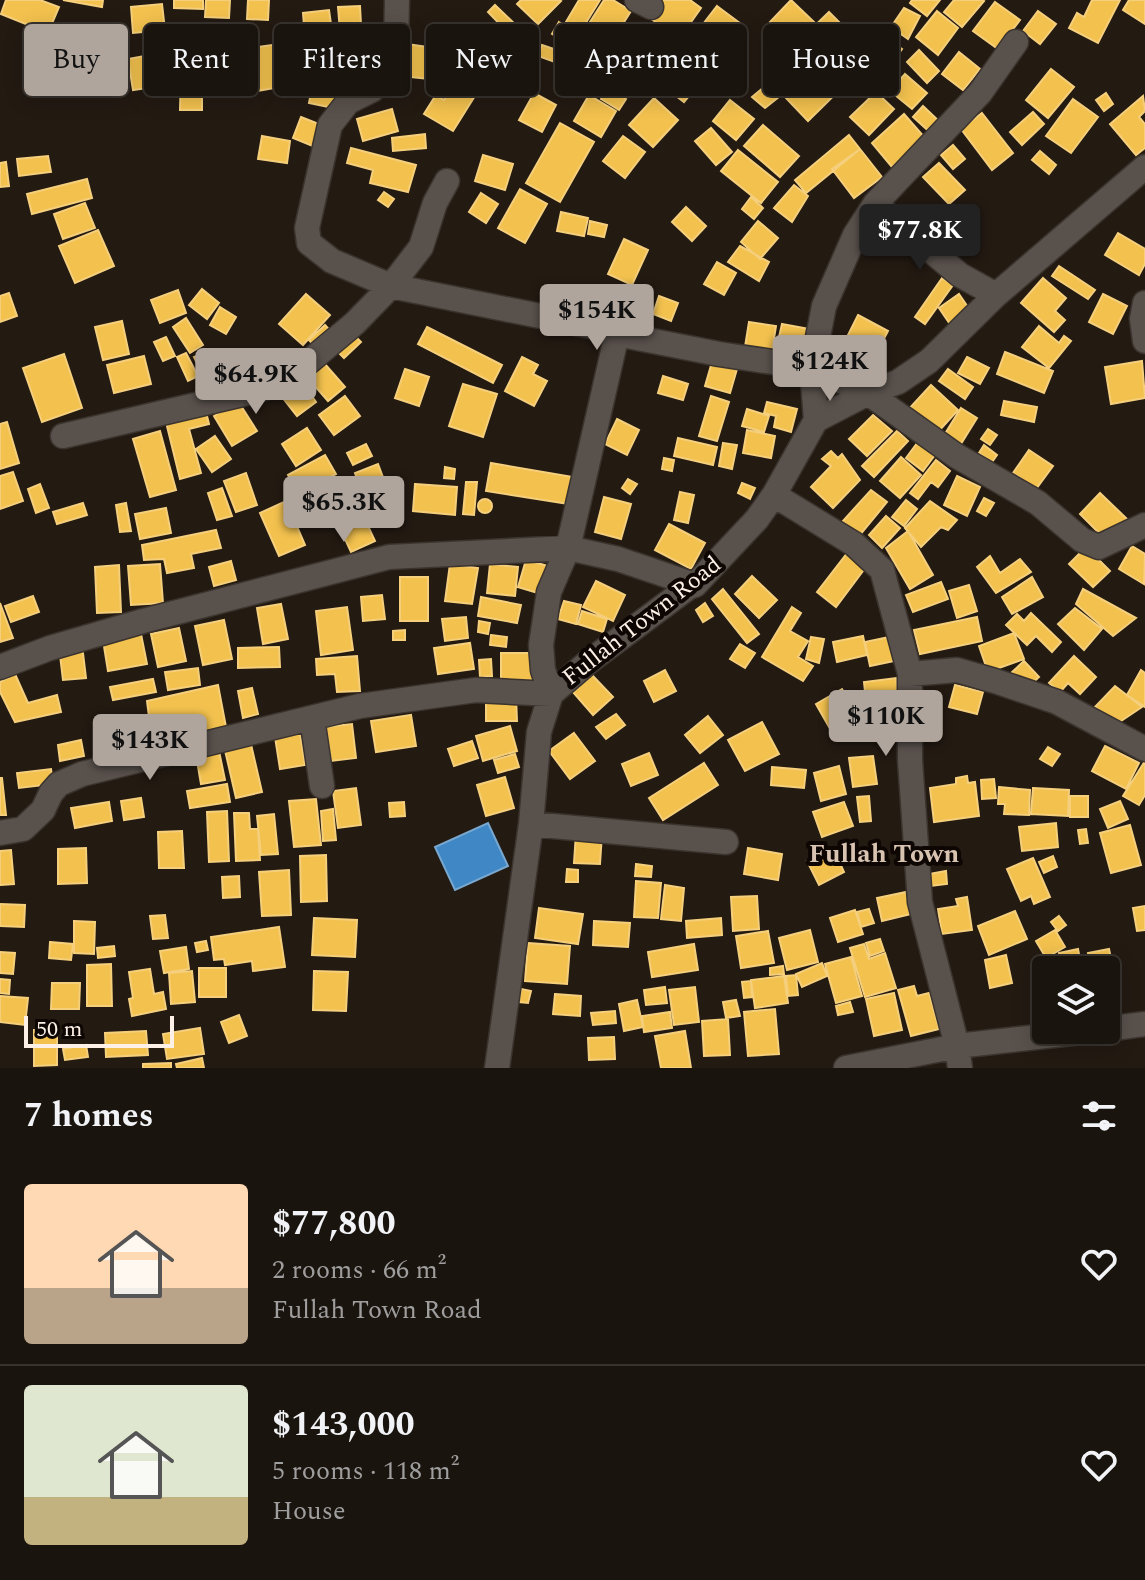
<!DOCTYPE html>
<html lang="en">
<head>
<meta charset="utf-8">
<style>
  :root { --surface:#1a140e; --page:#27211c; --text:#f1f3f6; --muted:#9f9e9e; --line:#38332e; --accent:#b0a59c }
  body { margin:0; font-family:Spectral,serif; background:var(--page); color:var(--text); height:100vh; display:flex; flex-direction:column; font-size:30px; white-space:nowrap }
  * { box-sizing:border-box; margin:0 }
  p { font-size:26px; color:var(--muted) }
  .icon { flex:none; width:44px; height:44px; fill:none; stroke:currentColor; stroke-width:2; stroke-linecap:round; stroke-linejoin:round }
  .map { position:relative; height:1068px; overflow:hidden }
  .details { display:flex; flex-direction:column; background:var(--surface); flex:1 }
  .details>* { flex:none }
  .hud { position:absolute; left:24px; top:24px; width:1098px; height:72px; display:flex; gap:16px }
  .controls { position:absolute; left:1032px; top:956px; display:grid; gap:16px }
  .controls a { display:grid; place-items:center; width:88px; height:88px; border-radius:8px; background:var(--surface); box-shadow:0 4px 20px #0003,0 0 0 2px var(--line); font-size:40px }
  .scale { position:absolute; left:24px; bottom:20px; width:150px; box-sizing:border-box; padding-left:8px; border:4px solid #fcf0e7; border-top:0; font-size:22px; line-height:28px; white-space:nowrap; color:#fcf0e7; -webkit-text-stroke:6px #0d0603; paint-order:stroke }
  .price { position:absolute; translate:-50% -68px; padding:0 18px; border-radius:8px; background:var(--accent); color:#111; font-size:26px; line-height:52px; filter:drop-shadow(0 2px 4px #0008) }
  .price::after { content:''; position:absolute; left:50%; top:48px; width:24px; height:18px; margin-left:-12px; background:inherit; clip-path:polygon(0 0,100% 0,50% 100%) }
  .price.active { background:#222; color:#fff }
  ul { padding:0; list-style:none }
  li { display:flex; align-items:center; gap:24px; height:200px; padding:0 24px }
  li+li { border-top:2px solid var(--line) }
  li span { display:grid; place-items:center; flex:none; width:224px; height:160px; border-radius:8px; color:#555 }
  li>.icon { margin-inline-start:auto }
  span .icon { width:96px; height:96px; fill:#fffc; stroke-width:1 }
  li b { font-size:34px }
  h2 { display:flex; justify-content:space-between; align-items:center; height:96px; padding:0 24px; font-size:34px }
  .chip { padding:0 28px; border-radius:8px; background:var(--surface); box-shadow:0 4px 20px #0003,0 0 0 2px var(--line); font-size:28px; line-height:72px }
  .chip.active { background:var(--accent); color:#111 }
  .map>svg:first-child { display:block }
  .homes { fill:#f2c14e; stroke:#f5cf7c; stroke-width:2 }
  .schools { fill:#3f88c5; stroke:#78a7cf; stroke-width:2 }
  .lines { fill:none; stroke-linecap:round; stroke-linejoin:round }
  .street-casing { stroke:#3b342e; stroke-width:27 }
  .street { stroke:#59514c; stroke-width:24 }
  .labels { text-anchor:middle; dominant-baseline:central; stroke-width:8; stroke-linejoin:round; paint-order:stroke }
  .street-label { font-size:24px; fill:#fcf0e7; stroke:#0d0603 }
  .neighbourhood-label { font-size:26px; font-weight:bold; fill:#d8c3b1; stroke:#0d0603 }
</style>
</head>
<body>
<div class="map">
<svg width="1145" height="1068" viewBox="0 0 1145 1068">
  <rect width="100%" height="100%" fill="#231a12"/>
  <path class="homes" d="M6 0H40L59 7 48 33 1 14Z
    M63 0H103L102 7Z
    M174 0H203V9L174 8Z
    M206 0H230L229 18 205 17Z
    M248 0H269L268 20 247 19Z
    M521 0H559L561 1 538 24 517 4Z
    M579 0H600L581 31 566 22Z
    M604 0H613L631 11 607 49 583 33Z
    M662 0H690L701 8 679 39 650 18Z
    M791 0 814 22 792 44 770 22Z
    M912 0H940L927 16 910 3Z
    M954 0H982L984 1 962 27 944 12Z
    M1092 0H1120L1098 43 1069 28 1077 13 1084 17Z
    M1129 0H1145V24L1123 10Z
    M995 2 1020 20 998 49 973 31Z
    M162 4 165 30 133 33 131 7Z
    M495 5 521 30 523 28 531 35 517 50 508 41 512 37 488 12Z
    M360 6 362 43 341 44 338 7Z
    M717 6 745 27 728 49 700 28Z
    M904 8 920 16 908 39 891 27Z
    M329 10 331 24 304 26 303 13Z
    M937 11 958 28 938 55 916 37Z
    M1038 11 1056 24 1040 44 1023 31Z
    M829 12 848 31 813 66 794 46Z
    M559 22 569 28 562 40 552 34Z
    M868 26 902 49 888 69 854 46Z
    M229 27H243L244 61 213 62 212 36H229Z
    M175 34H188L187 44H175Z
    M486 37 513 54 497 81 469 63Z
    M631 38 667 64 646 93 610 66Z
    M56 39 90 44 86 70 52 65Z
    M279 44 286 86 257 91 250 48Z
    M407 44 442 49 438 80 402 76Z
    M710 44 731 59 716 80 695 65Z
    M333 45 339 73 316 78 309 50Z
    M542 45 592 62 588 74 538 56Z
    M841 45 863 67 808 121 786 98Z
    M368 49 372 79 345 83 341 53Z
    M919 50 939 71 927 83 907 62Z
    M959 52 980 69 963 90 942 74Z
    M156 54 161 86 133 90 128 59Z
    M306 56 310 77 293 79 290 59Z
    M871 64 894 77 884 95 861 82Z
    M677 67 699 84 684 102 662 85Z
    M181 69 231 70V89L202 88V110H180Z
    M1051 69 1074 87 1048 118 1026 100Z
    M905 74 927 93 912 109 890 91Z
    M457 78 478 91 453 131 424 114 436 95 444 100Z
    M775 78 789 89 765 108 752 97Z
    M101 79 119 81 118 89 100 87Z
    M313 82 342 89 338 109 309 103Z
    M608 88 626 99 619 110 601 99Z
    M876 92 894 109 869 135 850 117Z
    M534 93 556 105 542 132 519 120Z
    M1106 93 1113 104 1104 111 1096 100Z
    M589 95 616 111 601 137 574 121Z
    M1143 96 1145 111 1139 117 1145 124V148L1136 155 1110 124Z
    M654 98 678 120 653 147 629 125Z
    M1073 99 1098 117 1071 153 1046 136Z
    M730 100 754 119 736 140 713 121Z
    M923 106 943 125 933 135 913 117Z
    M392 109 398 131 363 141 357 119Z
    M1033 112 1044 124 1022 145 1010 132Z
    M982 113 1013 153 992 170 961 129Z
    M904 114 925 138 892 167 872 143Z
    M301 117 324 126 315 147 293 138Z
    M560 123 594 142 560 202 526 183Z
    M763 125 799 156 780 177 744 146Z
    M711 128 732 152 716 165 695 141Z
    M425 134 426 148 393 151 392 138Z
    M849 135 860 149 806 193 795 180Z
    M262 136 290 141 287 163 258 159Z
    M623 136 645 152 625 178 603 161Z
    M953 145 965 159 953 169 941 155Z
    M351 148 416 165 408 192 370 183 373 170 347 163Z
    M860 149 882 177 854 198 832 169Z
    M738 150 778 182 761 203 721 171Z
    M1040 151 1056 165 1049 174 1032 160Z
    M483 155 513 164 505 190 475 181Z
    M48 156 51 172 19 176 17 159Z
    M6 162 9 186 0 187V163Z
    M939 163 965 190 949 204 923 177Z
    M87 179 92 198 32 214 27 194Z
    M794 185 808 196 792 222 774 208Z
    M520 189 547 204 525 243 498 228Z
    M384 192 394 199 388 207 378 200Z
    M481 193 498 204 486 223 469 212Z
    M751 197 763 208 754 219 742 209Z
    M85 203 95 228 63 239 54 214Z
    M686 207 706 226 692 241 672 222Z
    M561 212 588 218 584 236 557 231Z
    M590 221 607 225 604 237 588 234Z
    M758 221 778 238 760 259 741 242Z
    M98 230 114 266 75 283 59 246Z
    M1118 233 1145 249V264L1139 275 1105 255Z
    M624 239 648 250 632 285 608 274Z
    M740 246 769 262 759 281 728 262Z
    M717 262 736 273 724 295 704 284Z
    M1059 266 1095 290 1088 299 1052 276Z
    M942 278 953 285 925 324 915 317Z
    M1043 278 1066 298 1055 311 1065 320 1054 332 1021 303Z
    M202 289 219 303 207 319 189 305Z
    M178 290 186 313 160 323 151 300Z
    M9 293 17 316 0 322V296Z
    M306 294 330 315 303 345 279 324Z
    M959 294 972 313 952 327 939 308Z
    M1103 294 1127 306 1113 334 1089 322Z
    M659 296 678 303 671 321 653 314Z
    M220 307 236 317 226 334 210 325Z
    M858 315 888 331 874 358 844 343Z
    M186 318 203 345 190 353 173 327Z
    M122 321 129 354 103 360 95 327Z
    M749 322 776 326 772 351 745 347Z
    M782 324 815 330 810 353 777 346Z
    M325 325 333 334 317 349 309 340Z
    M1039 326 1059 343 1064 336 1071 341 1049 368 1022 347Z
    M427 327 502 365 493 383 418 344Z
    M352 333 361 342 344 358 335 349Z
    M166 337 175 356 163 361 154 342Z
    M211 350 215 359 226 354 236 376 209 389 194 357Z
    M1005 352 1053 371 1044 393 997 374Z
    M186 353 198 376 188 381 177 357Z
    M64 354 82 408 42 422 23 368Z
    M144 356 151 384 114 393 107 365Z
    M522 357 538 365 533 374 547 381 534 406 505 391Z
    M967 357 989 368 980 384 958 373Z
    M1142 361 1145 398 1111 404 1105 367Z
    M712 362 737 369 730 393 705 386Z
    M324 363 345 387 328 401 307 377Z
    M405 369 429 377 419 406 395 398Z
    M948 369 973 387 965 399 939 381Z
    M663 376 688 384 683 400 658 393Z
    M302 382 316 402 297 416 282 397Z
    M463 384 497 394 483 437 449 426Z
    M931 385 958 410 936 434 908 410Z
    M345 396 360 416 334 435 319 415Z
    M711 396 729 402 717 441 699 436Z
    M238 401 257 431 232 446 214 416Z
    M1004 401 1037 407 1034 422 1001 415Z
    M767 402 797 409 791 432 774 427 776 416 764 413Z
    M205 408 209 424 189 429 201 473 180 479 165 418Z
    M961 408 977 418 959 447 943 437Z
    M747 409 769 416 764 432 742 426Z
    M873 415 892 431 867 456 849 439Z
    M617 419 639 430 627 455 605 444Z
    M7 422 19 463 0 469V424Z
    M307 428 321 450 296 466 282 444Z
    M988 429 997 435 990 445 981 439Z
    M747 430 775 436 771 458 743 453Z
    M160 431 176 490 150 497 133 439Z
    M897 431 908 441 874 477 862 466Z
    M215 436 231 459 212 472 196 449Z
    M678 438 717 447 713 465 674 456Z
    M918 442 935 455 923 471 906 458Z
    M723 443 737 445 732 469 719 466Z
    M366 444 372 456 353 465 347 453Z
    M984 445 997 455 992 462 979 453Z
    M1029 450 1053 466 1036 489 1013 473Z
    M831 451 838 458 842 454 860 480 833 508 811 487 831 466 822 459Z
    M325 455 336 474 298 494 288 475Z
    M901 457 921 475 900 498 880 481Z
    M664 458 674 460 672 471 662 469Z
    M936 460 950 471 938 487 931 482 918 499 910 493Z
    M491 463 573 477 569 504 486 491Z
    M378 464 392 501 368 510 355 473Z
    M445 467 455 469 454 479 444 478Z
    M13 472 23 501 0 509V476Z
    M246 473 257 505 236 512 224 481Z
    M957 476 980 487 967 516 944 505Z
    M628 479 637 484 630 494 622 488Z
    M466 482H477L474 515 463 514Z
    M742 483 755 488 750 499 738 493Z
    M40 484 49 508 36 513 28 489Z
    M415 484 457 487 455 515 413 511Z
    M222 488 232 516 217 520 208 493Z
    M871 490 887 502 860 535 842 522Z
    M680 492 694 495 688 523 674 520Z
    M1100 493 1127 519 1106 540 1080 514Z
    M604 497 631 504 621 539 595 532Z
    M984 498 994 503 986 516 977 511Z
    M478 506a7 7 0 1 1 14 0a7 7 0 1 1-14 0Z
    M906 500 917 509 904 526 892 517Z
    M286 501 305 545 279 556 260 513Z
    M930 501 957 520 948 530 941 527 921 547 905 528Z
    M83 503 87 515 57 524 53 512Z
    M126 503 131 531 120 532 116 505Z
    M166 508 171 533 140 539 135 514Z
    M361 511 375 541 351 552 337 522Z
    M886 516 900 528 882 548 869 535Z
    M669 524 705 543 691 569 655 550Z
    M216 530 221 548 191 554 194 568 167 573 164 559 144 560 142 545Z
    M908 531 933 575 910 589 886 548Z
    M1132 546 1145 554 1144 584 1119 569Z
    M1086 547 1110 571 1093 587 1069 564Z
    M848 552 866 567 836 607 817 592Z
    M990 556 1000 573 1020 559 1031 572 996 593 977 567Z
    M526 560 548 566 541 594 518 587Z
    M231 561 236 580 214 586 209 567Z
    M160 564 163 603 131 605 128 566Z
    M450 564 478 568 472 604 445 601Z
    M490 564 518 567 515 596 487 593Z
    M119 565 121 612 97 613 95 567Z
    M752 576 777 600 759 618 735 594Z
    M400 577H428V621H400Z
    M1032 577 1043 597 1012 614 1002 597Z
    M596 581 625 595 613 621 583 607Z
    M941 582 948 599 913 612 906 595Z
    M969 585 977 611 957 618 949 591Z
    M723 589 759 634 747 643 712 599Z
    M1083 589 1136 618 1113 636 1076 604Z
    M382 595 385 619 363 621 361 597Z
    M33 596 39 612 11 622 5 606Z
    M481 597 521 605 517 623 478 616Z
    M564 601 581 605 576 624 558 619Z
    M0 603 13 638 0 642Z
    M705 603 713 616 703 622 696 610Z
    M281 604 288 639 263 644 257 608Z
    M347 607 353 650 321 655 316 611Z
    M792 607 801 613 790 631 808 641 798 657 813 666 803 681 762 657Z
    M1075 608 1102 629 1084 650 1058 624Z
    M582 611 607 619 603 632 578 624Z
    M1031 613 1061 642 1052 652 1036 636 1027 645 1006 625 1017 614 1024 621Z
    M466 617 468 638 445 641 442 619Z
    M977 617 982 641 920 654 914 630Z
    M224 620 232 659 203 665 195 626Z
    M479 621 490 623 488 634 478 632Z
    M179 628 186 661 158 667 151 634Z
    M405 630V640H393V631Z
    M1014 633 1024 659 988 672 979 646Z
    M141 634 147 664 108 671 103 640Z
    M491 635 507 637 506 647 490 645Z
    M863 636 867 655 837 662 833 642Z
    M894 636 899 660 870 666 865 642Z
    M811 637 824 639 819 663 806 659Z
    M470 643 474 669 438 674 434 648Z
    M740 644 755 653 745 668 730 659Z
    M82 645 86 678 63 680 59 647Z
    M279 647 280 667 238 668V648Z
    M501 653H537V683L501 682Z
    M357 656 360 691 337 692 335 674 317 675 316 659Z
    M1074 656 1096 677 1080 694 1068 683 1060 692 1049 683Z
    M491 659 492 676 480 677 479 660Z
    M1024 661 1039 677 1026 689 1011 673Z
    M198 668 200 685 168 690 165 672Z
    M665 670 676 691 654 702 644 681Z
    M1141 670 1145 673V707L1127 695Z
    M15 674 28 703 57 695 61 712 15 722 0 692V682Z
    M592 675 613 697 593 715 573 692Z
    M896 678 900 706 867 710 864 682Z
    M153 679 156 692 113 700 110 687Z
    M218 685 226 727 101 753 95 727 149 717 147 701Z
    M955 685 983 692 977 714 949 707Z
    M1115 686 1142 707 1115 725 1095 707Z
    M252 688 258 714 243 718 238 691Z
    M842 689 855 712 829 727 816 704Z
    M516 697 517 721H486V698Z
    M616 714 625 725 606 739 596 727Z
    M411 715 416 746 376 752 371 721Z
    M708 716 723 735 700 753 685 735Z
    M762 722 779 754 745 771 728 740Z
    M352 724 356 758 331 761 326 727Z
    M510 726 517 751 483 761 476 736Z
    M300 733 305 765 280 769 275 737Z
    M574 733 595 761 570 779 549 751Z
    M81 740 84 756 60 761 58 745Z
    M250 740 262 792 236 798 224 746Z
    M472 741 478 758 454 766 448 749Z
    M1105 746 1139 763 1126 789 1092 771Z
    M1048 747 1060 754 1052 766 1040 759Z
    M219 751 225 780 201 784 196 755Z
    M649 753 658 775 631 786 622 764Z
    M515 754 519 767 498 773 494 760Z
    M873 756 877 784 853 787 849 758Z
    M1145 761V795L1139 805 1123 796Z
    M704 763 718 785 663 820 649 798Z
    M839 766 846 794 821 801 814 773Z
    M772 767 806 770 804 788 771 785Z
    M51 769 53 784 19 788 17 773Z
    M967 776 968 783 975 782 979 816 934 822 930 788 956 784V778Z
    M505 777 514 808 486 816 477 785Z
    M0 778H2L6 815H0Z
    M994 779 996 798 982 799 981 780Z
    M227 784 230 802 190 808 187 791Z
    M999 787 1030 790 1029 815 1004 814 1005 804H998Z
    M356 788 361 825 338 828 333 791Z
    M1033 788 1069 790 1068 816 1031 814Z
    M869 796 871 821 860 822 857 797Z
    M1070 796H1088V817H1070Z
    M141 798 144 817 124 820 121 801Z
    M316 799 321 845 294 847 289 801Z
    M1120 801 1128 819 1108 828 1100 809Z
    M109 802 112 821 75 828 71 808Z
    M404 802 405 816 390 817 389 803Z
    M844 802 853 826 822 837 813 812Z
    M333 809 336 840 323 841 321 811Z
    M227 811 229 861 209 862 207 812Z
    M234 813H249L250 829H258L260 860 236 861Z
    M274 814 278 854 261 855 257 816Z
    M1056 823 1058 847 1022 851 1019 827Z
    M1130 825 1141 865 1111 873 1100 833Z
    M1086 829 1088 843 1080 844 1078 830Z
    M182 831 184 868H159L158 832Z
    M576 833 602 834 600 864 574 863Z
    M86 848 87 883 58 884V849Z
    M748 848 782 854 778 880 744 874Z
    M833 848 844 872 819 885 807 861Z
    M11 850 14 884 0 885V851Z
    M326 855 327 901 301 902 300 856Z
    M1053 856 1057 867 1044 873 1039 862Z
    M1033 858 1050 897 1034 904 1031 896 1021 901 1007 869Z
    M636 864 652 866 651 877 635 876Z
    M567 869 578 870V882H566Z
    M289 870 291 915 262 916 259 872Z
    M946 871 947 884 931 886 929 874Z
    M239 876 240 897 223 898 222 877Z
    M636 881 661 883 658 918 634 917Z
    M665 885 684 888 681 921 661 919Z
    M906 892 911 914 882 921 877 898Z
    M757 896 759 929 733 931 731 897Z
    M967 897 972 930 942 934 938 909 958 906 956 899Z
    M0 904 25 905 24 927 0 926Z
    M1145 906V930L1137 931 1133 908Z
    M539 908 583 914 578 944 535 938Z
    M869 909 874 923 861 927 857 912Z
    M855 910 863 934 838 942 830 918Z
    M1015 911 1027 939 989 955 978 926Z
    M165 915 168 938 153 939 150 916Z
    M1059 916 1066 925 1058 931 1051 922Z
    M314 918 357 920 355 957 312 955Z
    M721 918 722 935 687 938 686 921Z
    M74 921 95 922 94 954 74 953Z
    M594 921 630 923 628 947 593 945Z
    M279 927 285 967 253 971 252 961 225 965 224 959 214 960 211 937Z
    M810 930 818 962 787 970 779 938Z
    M1055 930 1065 947 1046 958 1036 941Z
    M768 931 774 963 741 968 736 936Z
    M880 939 884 951 870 956 866 943Z
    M206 941 208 950 197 952 195 943Z
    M50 942 73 944 71 960 49 958Z
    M528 943 570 946 567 984 525 981Z
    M694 944 698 970 652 977 648 952Z
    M864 944 869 959 885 953 896 988 865 997 850 948Z
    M114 946 115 956 98 958 97 948Z
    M186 947 189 969 164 973 160 951Z
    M1078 949 1082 970H1062L1059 953Z
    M1109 949 1112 963 1091 967 1088 953Z
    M0 952 15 953 13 974 0 973Z
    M1006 955 1012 983 990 988 985 960Z
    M851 957 862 996 836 1003 825 964Z
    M822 963 827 976 802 987 796 974Z
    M111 964 112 1006H87V965Z
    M783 966 784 974 770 975V968Z
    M199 968H226V997H199Z
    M150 969 154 994 163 992 166 1009 132 1016 129 999 133 998 129 972Z
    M192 971 195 1002 171 1004 169 973Z
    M314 971 348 972 346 1011 313 1010Z
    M796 975 798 995 788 996 786 976Z
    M784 976 788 1003 755 1008 751 980Z
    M0 979 10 980 9 994 0 993Z
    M751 981 752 997 744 998 742 982Z
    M52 983H80L79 1009H51Z
    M914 986 917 996 929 993 939 1029 911 1036 898 990Z
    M665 987 667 1003 646 1005 644 990Z
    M695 987 699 1022 674 1025 669 990Z
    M521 989 531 991 528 1003 519 1002Z
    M894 993 902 1030 874 1036 866 999Z
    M555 994 581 996 580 1016 553 1014Z
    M0 996 28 998 25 1025 0 1022Z
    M637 1000 643 1027 624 1031 619 1004Z
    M736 1000 740 1016 726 1018 723 1002Z
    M850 1002 853 1012 838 1015 836 1006Z
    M775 1009 779 1054 748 1056 744 1012Z
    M615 1011 616 1023 593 1025 591 1013Z
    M670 1012 672 1028 644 1032 642 1016Z
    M239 1015 247 1036 229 1043 221 1022Z
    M728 1019 730 1055 704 1056 702 1021Z
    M200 1028 204 1054 167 1059 163 1034Z
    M34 1030H57V1065L34 1066Z
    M146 1031 148 1055 106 1057 105 1033Z
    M685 1031 691 1068H661L655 1036Z
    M614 1037 615 1059 589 1060 588 1038Z
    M86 1045 88 1057 65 1060 63 1049Z
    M202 1058 204 1068H177L176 1064Z
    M171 1063V1068H143V1064Z"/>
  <path class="schools" d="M488 823 508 866 455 890 435 847Z"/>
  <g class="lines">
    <g class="street-casing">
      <path id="street" d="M397 0 396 46 388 70 372 90 348 102 330 125 307 228 309 243 332 261 391 286 600 328 617 334 719 354 812 368 868 393 955 455 1038 503 1082 540 1099 547 1145 525
        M637 0 651 7
        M875 204 960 275 996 295
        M1145 303 1142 319 1145 341
        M816 420 812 368 824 306 855 235 875 204 980 93 1016 42
        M63 436 256 391 286 381 355 323 391 286 421 247 435 203 447 181
        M774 495 854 544 882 570 910 674V760L920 902 957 1046 960 1068
        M0 667 50 648 143 621 389 557 568 548 618 559 695 585
        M910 674 957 670 995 681 1057 702 1145 749
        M312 718 322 786
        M531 824 726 842
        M0 833 23 829 43 810 51 793 59 784 82 774 360 706 476 690 551 694 543 670 541 645 549 592 568 548 617 334
        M1106 1029 1145 1024
        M497 1068 531 824 539 732 551 694 587 663 689 587 695 585 757 519 774 495 816 420 868 393 898 382 929 361 996 295 1145 167
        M846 1068 957 1046 1099 1030"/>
    </g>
    <use href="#street" class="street"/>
  </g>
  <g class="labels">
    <g class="street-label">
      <text transform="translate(642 621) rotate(-38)">Fullah Town Road</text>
    </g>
    <g class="neighbourhood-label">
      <text x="884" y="854">Fullah Town</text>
    </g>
  </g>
</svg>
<div class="controls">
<a><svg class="icon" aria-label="layers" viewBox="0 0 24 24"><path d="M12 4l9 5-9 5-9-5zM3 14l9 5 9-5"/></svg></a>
</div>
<div class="scale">50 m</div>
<b class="price active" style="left:920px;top:272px">$77.8K</b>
<b class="price" style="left:597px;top:352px">$154K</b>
<b class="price" style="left:830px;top:403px">$124K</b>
<b class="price" style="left:256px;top:416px">$64.9K</b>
<b class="price" style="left:344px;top:544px">$65.3K</b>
<b class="price" style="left:886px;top:758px">$110K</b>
<b class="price" style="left:150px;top:782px">$143K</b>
<div class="hud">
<a class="chip active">Buy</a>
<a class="chip">Rent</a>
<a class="chip">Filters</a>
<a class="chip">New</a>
<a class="chip">Apartment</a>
<a class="chip">House</a>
</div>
</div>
<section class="details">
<h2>7 homes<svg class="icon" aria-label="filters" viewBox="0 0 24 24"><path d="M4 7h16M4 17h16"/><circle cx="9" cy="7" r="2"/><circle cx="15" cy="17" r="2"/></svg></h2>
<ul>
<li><span style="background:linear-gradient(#ffd9b3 65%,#b9a48a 0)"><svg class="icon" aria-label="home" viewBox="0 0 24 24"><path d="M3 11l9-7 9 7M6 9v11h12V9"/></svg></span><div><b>$77,800</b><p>2 rooms · 66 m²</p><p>Fullah Town Road</p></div><svg class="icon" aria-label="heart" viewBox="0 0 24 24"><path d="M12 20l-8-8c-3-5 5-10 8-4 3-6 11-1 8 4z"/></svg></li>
<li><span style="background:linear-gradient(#dfe7d0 70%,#c2b280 0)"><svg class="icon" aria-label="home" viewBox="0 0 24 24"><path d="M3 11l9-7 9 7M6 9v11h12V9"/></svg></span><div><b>$143,000</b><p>5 rooms · 118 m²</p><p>House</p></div><svg class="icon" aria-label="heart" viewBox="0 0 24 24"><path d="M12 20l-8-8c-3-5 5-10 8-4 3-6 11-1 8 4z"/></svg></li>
</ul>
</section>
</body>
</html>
